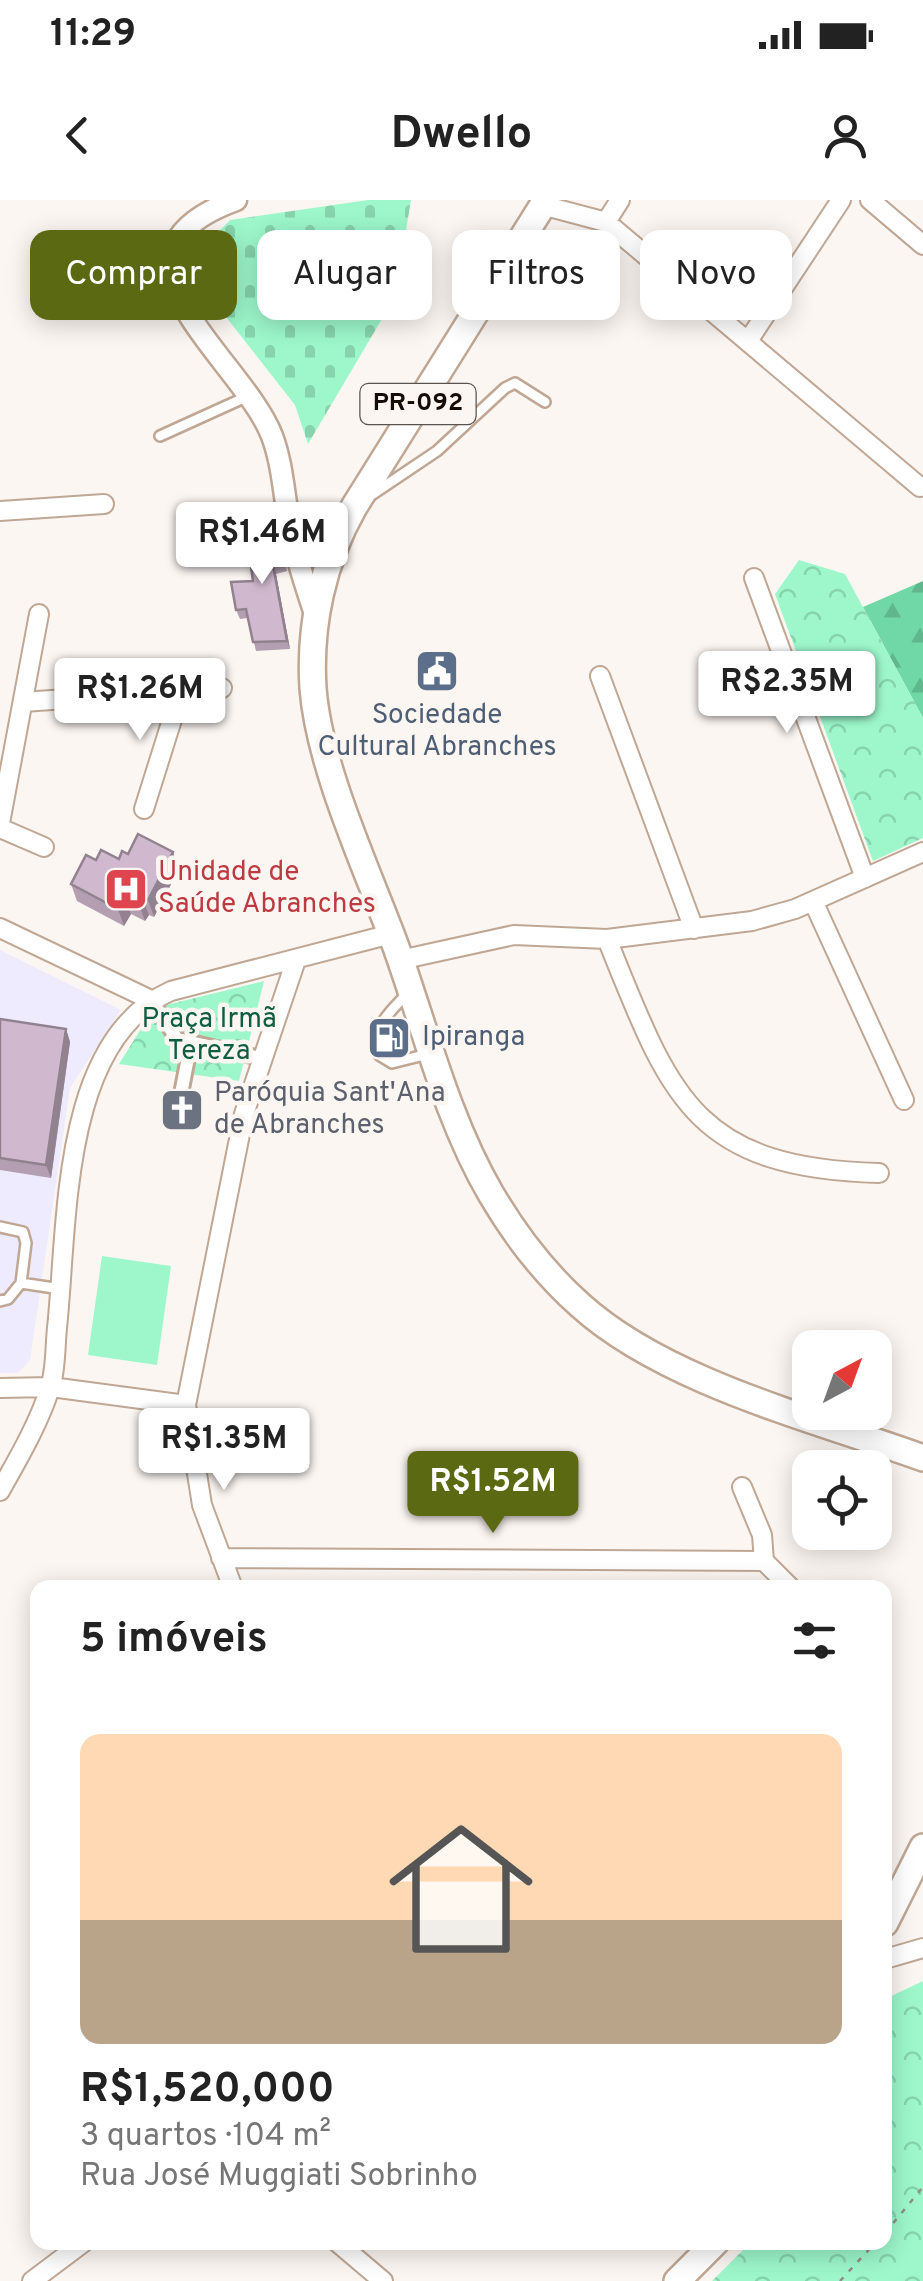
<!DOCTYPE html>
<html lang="pt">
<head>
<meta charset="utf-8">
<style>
  :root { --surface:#fff; --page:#f6f6f6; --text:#222; --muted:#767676; --line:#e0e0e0; --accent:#5b6912 }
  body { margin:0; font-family:Overpass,sans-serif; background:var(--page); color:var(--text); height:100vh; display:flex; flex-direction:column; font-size:38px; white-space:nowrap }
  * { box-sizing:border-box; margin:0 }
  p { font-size:32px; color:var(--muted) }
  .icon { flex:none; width:55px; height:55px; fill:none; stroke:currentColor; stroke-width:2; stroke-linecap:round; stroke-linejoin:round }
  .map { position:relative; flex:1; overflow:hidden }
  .details { position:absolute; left:30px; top:1380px; width:862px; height:670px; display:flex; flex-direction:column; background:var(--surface); border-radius:20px; box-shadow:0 5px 25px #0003 }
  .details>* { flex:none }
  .top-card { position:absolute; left:30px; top:30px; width:865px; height:90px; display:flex; gap:20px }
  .needle { width:65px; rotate:41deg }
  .buttons { position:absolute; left:792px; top:1130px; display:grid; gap:20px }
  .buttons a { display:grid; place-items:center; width:100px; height:100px; border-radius:20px; background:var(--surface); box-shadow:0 5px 25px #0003; font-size:50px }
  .price { position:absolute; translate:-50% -85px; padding:0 22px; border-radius:10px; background:#fff; color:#222; font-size:32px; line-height:65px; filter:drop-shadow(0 2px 5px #0008) }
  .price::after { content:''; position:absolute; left:50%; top:60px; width:30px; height:22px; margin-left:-15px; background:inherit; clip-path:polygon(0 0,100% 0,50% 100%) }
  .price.current { background:var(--accent); color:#fff }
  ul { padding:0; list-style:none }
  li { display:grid; align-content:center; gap:20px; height:530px; padding:0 50px }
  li+li { border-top:2px solid var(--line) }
  li span { display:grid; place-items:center; height:310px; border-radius:20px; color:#555 }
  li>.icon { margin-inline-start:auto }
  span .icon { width:180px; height:180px; fill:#fffc; stroke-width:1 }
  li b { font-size:42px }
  h2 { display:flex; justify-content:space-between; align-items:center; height:120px; padding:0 50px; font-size:42px }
  .tag { padding:0 35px; border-radius:20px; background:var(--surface); box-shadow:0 5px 25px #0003; font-size:35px; line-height:90px }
  .tag.current { background:var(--accent); color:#fff }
  .status { display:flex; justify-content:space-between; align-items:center; height:70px; padding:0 50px; background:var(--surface); direction:ltr }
  .status svg { height:28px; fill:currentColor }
  header { display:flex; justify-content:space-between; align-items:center; height:130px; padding:0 50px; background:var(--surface); font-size:45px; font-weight:700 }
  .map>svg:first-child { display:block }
  .education { fill:#edebfd }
  .forest { fill:url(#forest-firs) }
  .cemetery { fill:url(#cemetery-stones) }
  .park { fill:url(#park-crowns) }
  .garden { fill:#9df7cb }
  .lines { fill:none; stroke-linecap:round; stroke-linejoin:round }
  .service-casing { stroke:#bfa794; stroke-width:14 }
  .pedestrian-casing { stroke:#bfa794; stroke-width:18 }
  .minor-casing { stroke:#bfa794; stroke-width:22 }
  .tertiary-casing { stroke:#bfa794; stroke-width:25 }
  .primary-casing { stroke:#bfa794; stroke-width:30 }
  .path { stroke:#948d88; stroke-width:2.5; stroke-dasharray:5 8; stroke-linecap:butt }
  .service { stroke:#fff; stroke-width:9 }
  .pedestrian { stroke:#fff; stroke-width:12 }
  .minor { stroke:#fff; stroke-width:18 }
  .tertiary { stroke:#fff; stroke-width:20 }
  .primary { stroke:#fff; stroke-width:25 }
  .wall { fill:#b39fb1 }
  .shaded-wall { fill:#928290 }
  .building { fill:#d0b9ce; stroke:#928290; stroke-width:2.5 }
  .labels { text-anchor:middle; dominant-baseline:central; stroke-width:9; stroke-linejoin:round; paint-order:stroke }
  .shield { fill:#fcf6f2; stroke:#5a524d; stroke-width:2.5 }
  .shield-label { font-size:25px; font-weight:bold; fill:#150c06 }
  .service-label { font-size:28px; fill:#4e5e75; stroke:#fcf6f2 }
  .health-label { font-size:28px; fill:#be3a42; stroke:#fcf6f2; text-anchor:start }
  .park-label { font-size:28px; fill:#0e5f41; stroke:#fcf6f2 }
  .worship-label { font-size:28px; fill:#5b616d; stroke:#fcf6f2; text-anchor:start }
</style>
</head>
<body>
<div class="status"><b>11:29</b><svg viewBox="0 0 49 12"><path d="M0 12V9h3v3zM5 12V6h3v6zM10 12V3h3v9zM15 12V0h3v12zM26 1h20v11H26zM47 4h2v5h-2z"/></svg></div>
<header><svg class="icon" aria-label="back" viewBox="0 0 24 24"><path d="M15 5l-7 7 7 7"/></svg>Dwello<svg class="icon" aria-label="person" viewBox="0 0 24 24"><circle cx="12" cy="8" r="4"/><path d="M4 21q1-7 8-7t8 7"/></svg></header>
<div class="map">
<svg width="923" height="2081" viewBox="0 0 923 2081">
  <defs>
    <pattern id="forest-firs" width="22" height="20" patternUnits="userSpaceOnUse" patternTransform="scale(2.5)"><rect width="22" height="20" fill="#70d7a7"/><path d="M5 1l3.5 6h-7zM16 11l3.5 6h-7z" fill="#60b78e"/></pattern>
    <pattern id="cemetery-stones" width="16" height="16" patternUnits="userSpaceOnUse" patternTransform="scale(2.5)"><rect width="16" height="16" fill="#9df7cb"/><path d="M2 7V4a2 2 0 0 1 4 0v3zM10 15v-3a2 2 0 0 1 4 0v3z" fill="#86d3ad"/></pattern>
    <pattern id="park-crowns" width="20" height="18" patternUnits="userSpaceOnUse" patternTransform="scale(2.5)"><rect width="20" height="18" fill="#9df7cb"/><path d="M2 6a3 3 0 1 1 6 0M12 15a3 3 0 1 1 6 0" fill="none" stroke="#86d3ad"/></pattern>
  </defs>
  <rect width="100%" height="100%" fill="#fcf6f2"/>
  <path class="education" d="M0 750 121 810 70 888 30 1160 18 1173H0Z"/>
  <path class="forest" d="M923 381V518L863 407Z"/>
  <path class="cemetery" d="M368 0H411L395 97 308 244 295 205 208 94 200 51 230 20Z"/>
  <path class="park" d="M799 360 845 374 923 518V638L873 661 775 394Z
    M264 781 239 881 119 864 154 808Z
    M923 1781V2081H712L750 2043 885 2042V1799Z"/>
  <path class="garden" d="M102 1056 171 1066 157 1165 88 1155Z"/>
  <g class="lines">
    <g class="service-casing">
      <path id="service" d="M160 236 246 197
        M373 294 437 251 505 188 515 183 545 202
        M409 792C388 814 373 824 379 855L392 863 428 854
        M0 1027 23 1032 26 1043 21 1083 61 1089
        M0 1101 8 1099 21 1083"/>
    </g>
    <g class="pedestrian-casing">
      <path id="pedestrian" d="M151 800 177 839 260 858
        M181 894 191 842"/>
    </g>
    <g class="minor-casing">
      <path id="minor" d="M870 0 923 45
        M542 5 606 22 920 287
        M606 22 620 0
        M748 141 841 0
        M0 311 104 304
        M754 378 865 678
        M600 476 694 729
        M23 502 222 488
        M144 609 181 491
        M0 623 39 414
        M0 628 44 647
        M813 701 904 900
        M0 728 151 800
        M607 739C670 895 692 968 879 973
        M400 760 514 735 607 739 752 721 795 709 923 652
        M0 1188 51 1187 186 1205
        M742 1287 762 1335 764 1361 791 1388
        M0 1291C18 1259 39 1223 50 1188 56 1170 55 1147 57 1128 68 1025 60 840 171 791L391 734
        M221 1358 764 1361
        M233 1388 202 1305 186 1205 244 914 296 760
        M885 1759 923 1748
        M337 2042 383 2081
        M32 2081 84 2042"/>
    </g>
    <g class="tertiary-casing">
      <path id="tertiary" d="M236 0C84 55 242 158 272 236 283 265 284 298 290 327 296 358 306 387 316 417"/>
    </g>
    <g class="primary-casing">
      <path id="primary" d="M546 0 354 307C323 361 309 425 313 488 319 568 368 671 396 747 425 828 447 919 491 994 515 1035 544 1073 580 1105 665 1182 815 1219 923 1258
        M885 1723 923 1647
        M677 2081 716 2042"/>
    </g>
    <path class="path" d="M885 2033 923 1987
      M840 2081 876 2042"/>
    <use href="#service" class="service"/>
    <use href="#pedestrian" class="pedestrian"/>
    <use href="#minor" class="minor"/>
    <use href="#tertiary" class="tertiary"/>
    <use href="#primary" class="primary"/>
  </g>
  <path class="wall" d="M277 334 287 371 276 374 290 449 256 451 248 418 240 419 236 410Z
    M173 652 179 669 154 717 149 715 145 721 131 714 124 726 77 701 71 684 96 660 119 659 128 654Z
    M0 819 66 829 70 842 51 978 0 970Z"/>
  <path class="shaded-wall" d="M273 365 276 374 290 449 287 441Z
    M173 652 179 669 154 717 148 700Z
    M124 697 131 714 124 726 118 709Z
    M142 698 149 715 145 721 139 704Z
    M66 829 70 842 51 978 46 965Z"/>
  <path class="building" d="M274 325 284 362 273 365 287 441 253 442 246 409 236 410 231 382 253 381 246 329Z
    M138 634 173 652 148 700 142 698 139 704 124 697 118 709 71 684 86 655 96 660 101 650 119 659 122 651 128 654Z
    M0 819 66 829 46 965 0 958Z"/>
  <defs>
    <g id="civic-square" transform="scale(2.25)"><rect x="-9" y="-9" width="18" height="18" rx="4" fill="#5c6f8a" stroke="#fcf6f2"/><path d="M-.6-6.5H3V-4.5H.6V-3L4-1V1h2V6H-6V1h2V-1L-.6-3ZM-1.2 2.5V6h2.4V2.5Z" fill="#fff"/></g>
    <g id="hospital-square" transform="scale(2.25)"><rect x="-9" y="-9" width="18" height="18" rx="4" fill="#e0444e" stroke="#fcf6f2"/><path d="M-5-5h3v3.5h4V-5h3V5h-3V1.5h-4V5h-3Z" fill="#fff"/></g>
    <g id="fuel-square" transform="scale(2.25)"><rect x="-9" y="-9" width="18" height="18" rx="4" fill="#5c6f8a" stroke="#fcf6f2"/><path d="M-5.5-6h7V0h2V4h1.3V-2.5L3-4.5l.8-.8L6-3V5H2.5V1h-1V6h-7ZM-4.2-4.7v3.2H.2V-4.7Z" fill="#fff"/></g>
    <g id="church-square" transform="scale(2.25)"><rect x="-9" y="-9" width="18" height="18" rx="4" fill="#6b7280" stroke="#fcf6f2"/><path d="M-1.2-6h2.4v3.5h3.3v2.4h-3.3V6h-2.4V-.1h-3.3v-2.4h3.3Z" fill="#fff"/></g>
  </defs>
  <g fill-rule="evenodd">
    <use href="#civic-square" x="437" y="471"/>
    <use href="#hospital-square" x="126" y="689"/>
    <use href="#fuel-square" x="389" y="838"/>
    <use href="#church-square" x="182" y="910"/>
  </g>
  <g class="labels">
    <rect class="shield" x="360.5" y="184" width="115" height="40" rx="8"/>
    <g class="shield-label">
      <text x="418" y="204">PR-092</text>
    </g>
    <g class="service-label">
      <text x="437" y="516">Sociedade<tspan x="437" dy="32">Cultural Abranches</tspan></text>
      <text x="422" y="838" text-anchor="start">Ipiranga</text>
    </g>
    <g class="health-label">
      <text x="158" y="673">Unidade de<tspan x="158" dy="32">Saúde Abranches</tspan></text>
    </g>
    <g class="park-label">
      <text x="209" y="820">Praça Irmã<tspan x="209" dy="32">Tereza</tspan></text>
    </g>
    <g class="worship-label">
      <text x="214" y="894">Paróquia Sant'Ana<tspan x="214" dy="32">de Abranches</tspan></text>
    </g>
  </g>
</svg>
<div class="buttons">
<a><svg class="needle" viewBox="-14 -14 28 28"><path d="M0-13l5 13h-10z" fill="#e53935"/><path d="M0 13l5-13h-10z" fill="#767676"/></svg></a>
<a><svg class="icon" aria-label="locate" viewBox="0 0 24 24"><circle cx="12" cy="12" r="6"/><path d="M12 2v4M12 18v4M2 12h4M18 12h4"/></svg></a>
</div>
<b class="price" style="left:262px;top:387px">R$1.46M</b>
<b class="price" style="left:787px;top:536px">R$2.35M</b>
<b class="price" style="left:140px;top:543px">R$1.26M</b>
<b class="price" style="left:224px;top:1293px">R$1.35M</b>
<b class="price current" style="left:493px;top:1336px">R$1.52M</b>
<div class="top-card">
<a class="tag current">Comprar</a>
<a class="tag">Alugar</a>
<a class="tag">Filtros</a>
<a class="tag">Novo</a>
</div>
<section class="details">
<h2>5 imóveis<svg class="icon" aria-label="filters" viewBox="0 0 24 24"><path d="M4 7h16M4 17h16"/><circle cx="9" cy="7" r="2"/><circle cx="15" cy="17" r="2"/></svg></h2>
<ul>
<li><span style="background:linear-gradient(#ffd9b3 60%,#b9a48a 0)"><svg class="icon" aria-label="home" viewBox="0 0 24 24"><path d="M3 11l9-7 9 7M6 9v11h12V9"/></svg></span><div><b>R$1,520,000</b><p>3 quartos · 104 m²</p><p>Rua José Muggiati Sobrinho</p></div></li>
</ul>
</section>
</div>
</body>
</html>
